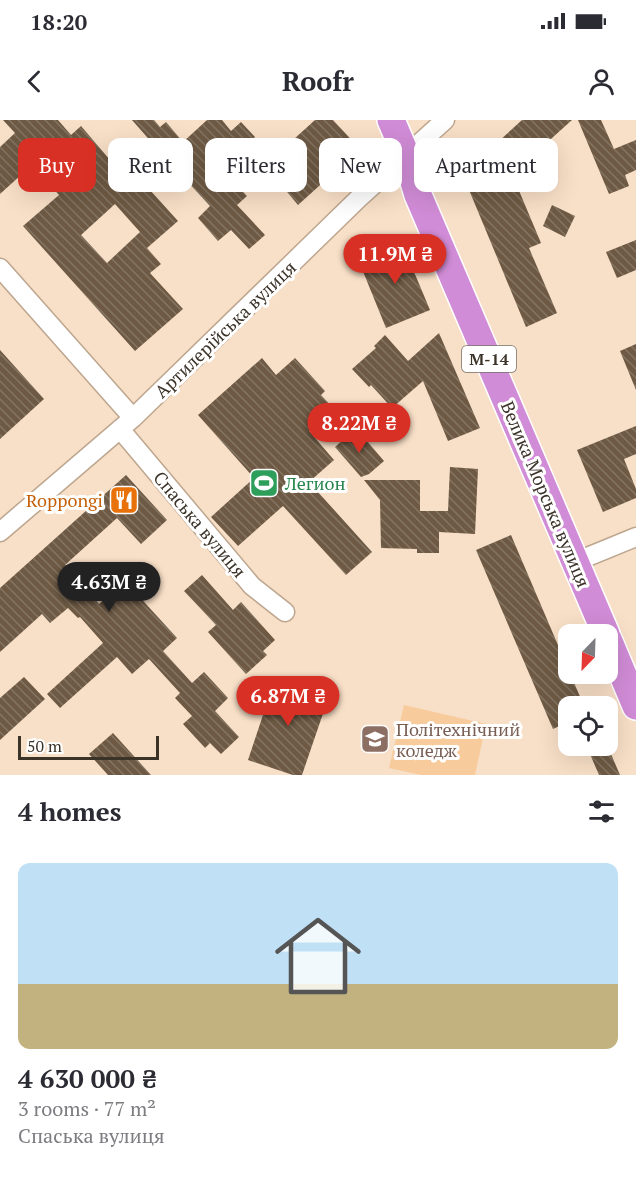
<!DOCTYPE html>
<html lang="en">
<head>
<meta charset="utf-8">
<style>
  :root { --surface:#fff; --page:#f2f2f3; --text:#2b2b33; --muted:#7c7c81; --line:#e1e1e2; --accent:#d93025 }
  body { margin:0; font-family:"PT Serif",serif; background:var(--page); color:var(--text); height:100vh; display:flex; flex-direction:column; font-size:22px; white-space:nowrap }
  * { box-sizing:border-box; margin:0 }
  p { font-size:20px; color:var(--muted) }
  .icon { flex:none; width:33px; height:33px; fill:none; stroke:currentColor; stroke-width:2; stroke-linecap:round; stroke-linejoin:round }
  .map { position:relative; height:655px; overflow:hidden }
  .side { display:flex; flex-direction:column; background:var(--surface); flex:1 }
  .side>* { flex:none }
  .hud { position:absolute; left:18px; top:18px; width:600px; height:54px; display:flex; gap:12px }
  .needle { width:39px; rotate:203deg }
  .fabs { position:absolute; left:558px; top:504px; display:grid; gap:12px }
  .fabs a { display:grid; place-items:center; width:60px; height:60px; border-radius:12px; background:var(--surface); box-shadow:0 6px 24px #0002; font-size:30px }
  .scale { position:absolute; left:18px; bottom:15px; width:141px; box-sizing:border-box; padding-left:6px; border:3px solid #3b3228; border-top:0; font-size:16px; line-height:21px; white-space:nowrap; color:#3b3228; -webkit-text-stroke:4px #fff; paint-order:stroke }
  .price { position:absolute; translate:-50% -51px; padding:0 14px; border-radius:21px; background:var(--accent); color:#fff; font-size:20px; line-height:39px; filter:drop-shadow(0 2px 3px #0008) }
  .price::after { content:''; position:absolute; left:50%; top:36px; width:18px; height:14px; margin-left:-9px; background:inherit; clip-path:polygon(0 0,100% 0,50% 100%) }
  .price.on { background:#222; color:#fff }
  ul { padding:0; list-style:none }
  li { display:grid; align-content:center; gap:12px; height:318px; padding:0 18px }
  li+li { border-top:2px solid var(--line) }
  li span { display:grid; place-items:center; height:186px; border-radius:12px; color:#555 }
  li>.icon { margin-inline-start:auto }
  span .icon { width:108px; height:108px; fill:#fffc; stroke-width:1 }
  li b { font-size:26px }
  h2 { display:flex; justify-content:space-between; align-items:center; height:72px; padding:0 18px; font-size:26px }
  .chip { padding:0 21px; border-radius:12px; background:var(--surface); box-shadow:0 6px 24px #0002; font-size:21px; line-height:54px }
  .chip.on { background:var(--accent); color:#fff }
  .status { display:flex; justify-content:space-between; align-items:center; height:42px; padding:0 30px; background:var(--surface); direction:ltr }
  .status svg { height:16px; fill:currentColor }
  header { display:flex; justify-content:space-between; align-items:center; height:78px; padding:0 18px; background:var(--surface); font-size:27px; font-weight:700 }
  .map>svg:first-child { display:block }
  .pitch { fill:#f7cb9c }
  .building { fill:url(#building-back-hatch); fill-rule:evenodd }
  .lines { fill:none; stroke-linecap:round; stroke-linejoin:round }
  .minor-casing { stroke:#bda68f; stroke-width:21 }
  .highway-casing { stroke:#fff; stroke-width:30 }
  .minor { stroke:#fff; stroke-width:18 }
  .highway { stroke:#d08cd6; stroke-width:27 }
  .labels { text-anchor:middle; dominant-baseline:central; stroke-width:6; stroke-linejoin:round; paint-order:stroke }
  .shield { fill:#fff; stroke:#767068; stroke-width:1.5 }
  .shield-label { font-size:16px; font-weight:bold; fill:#3b3228 }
  .street-label { font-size:18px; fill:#3b3228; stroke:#fff }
  .leisure-label { font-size:18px; fill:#27864d; stroke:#fff; text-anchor:start }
  .food-label { font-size:18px; fill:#c56008; stroke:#fff; text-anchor:end }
  .education-label { font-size:18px; fill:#785e54; stroke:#fff; text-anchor:start }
</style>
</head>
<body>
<div class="status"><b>18:20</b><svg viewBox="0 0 49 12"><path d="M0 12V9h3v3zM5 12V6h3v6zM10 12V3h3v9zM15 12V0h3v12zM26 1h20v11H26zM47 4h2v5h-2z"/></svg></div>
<header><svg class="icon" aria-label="back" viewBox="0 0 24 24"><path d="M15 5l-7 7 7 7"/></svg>Roofr<svg class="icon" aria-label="person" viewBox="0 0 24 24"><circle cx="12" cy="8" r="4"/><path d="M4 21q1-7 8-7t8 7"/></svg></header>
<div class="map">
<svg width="636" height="655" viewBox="0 0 636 655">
  <defs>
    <pattern id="building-back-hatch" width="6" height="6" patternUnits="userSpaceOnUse" patternTransform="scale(1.5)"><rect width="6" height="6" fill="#6e5a44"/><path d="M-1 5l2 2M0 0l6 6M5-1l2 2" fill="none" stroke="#847462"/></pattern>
  </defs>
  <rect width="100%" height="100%" fill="#f8dfc7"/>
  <path class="pitch" d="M404 585 486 604 475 655H421L389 648Z"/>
  <path class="building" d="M3 0H58L71 15 81 6 122 54 154 25 132 0H154L160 7 166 2 183 22 207 0H222L231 11 241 2 255 17 221 48 247 76 237 85 265 115 249 129 231 110 218 121 198 98 210 86 174 47 149 69 178 101 147 128 161 144 150 153 183 189 135 231 23 106 59 75 32 45 0 74V27L15 13ZM115 84 140 112 107 143 81 115Z
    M315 0H333L360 29 298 85 278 61 307 34 294 19Z
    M522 0H572L512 54 541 123 529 128 557 193 526 207 462 53 504 36 498 22Z
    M578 0H601L614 29 636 20V50L625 55 629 66 609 74Z
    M552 85 575 96 565 117 543 106Z
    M399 116 430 190 386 208 362 149Z
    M636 120V150L617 158 606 132Z
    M439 213 480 308 448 321 423 261 392 288 371 265 369 267 352 249 376 228 374 226 385 215 408 241Z
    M636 224V270L620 231Z
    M0 230 44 279 0 319Z
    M262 238 276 255 295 238 325 271 321 275 334 289 309 311 334 340 309 362 372 432 346 455 283 386 238 426 211 397 254 358 198 295Z
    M636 306V334L624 339 636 369V378L603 392 577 330Z
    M356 308 384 341 369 354 361 357 335 327Z
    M450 347 478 349 475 414 439 412V433H417V429L381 428 380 380 364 360H420V391H448Z
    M126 355 167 400 141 424 117 398 65 445 99 484 125 461 177 518 163 531 192 563 204 552 228 578 215 591 239 617 221 634 210 623 205 628 183 604 192 596 175 578 180 573 149 539 132 554 117 537 60 588 47 574 103 523 80 497 78 498 68 488 50 503 42 494 0 532V468Z
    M511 415 584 586H568V602L553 609 476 430Z
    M202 455 233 490 241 482 275 520 263 531 267 535 246 554 208 512 216 505 184 471Z
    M270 556 329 576 302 655H293L248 640 270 574 264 572Z
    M24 557 45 579 0 620V578Z
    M113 613 151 655H108L89 634Z
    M608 627 620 655H599L590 634Z"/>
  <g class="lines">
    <g class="minor-casing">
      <path id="minor" d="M0 148 133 298
        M120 309 252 466 285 492
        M0 412 133 298 359 78 445 0
        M575 442 636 417"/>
    </g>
    <g class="highway-casing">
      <path id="highway" d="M391 0 406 35 418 75 606 514
        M608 519 636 586"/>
    </g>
    <use href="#minor" class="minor"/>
    <use href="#highway" class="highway"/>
  </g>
  <defs>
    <g id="stadium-square" transform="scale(1.5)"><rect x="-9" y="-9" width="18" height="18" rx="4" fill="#2e9e5b" stroke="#fff"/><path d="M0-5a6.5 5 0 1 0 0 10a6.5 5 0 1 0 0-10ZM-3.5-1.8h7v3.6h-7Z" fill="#fff"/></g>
    <g id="restaurant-square" transform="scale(1.5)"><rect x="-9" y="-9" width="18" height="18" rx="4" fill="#e8710a" stroke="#fff"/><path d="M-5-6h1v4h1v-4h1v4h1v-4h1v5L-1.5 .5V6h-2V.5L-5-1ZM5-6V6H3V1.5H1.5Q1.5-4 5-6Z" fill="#fff"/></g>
    <g id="university-square" transform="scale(1.5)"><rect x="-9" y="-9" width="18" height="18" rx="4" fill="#8d6e63" stroke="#fff"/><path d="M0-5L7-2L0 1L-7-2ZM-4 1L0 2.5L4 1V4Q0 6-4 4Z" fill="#fff"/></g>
  </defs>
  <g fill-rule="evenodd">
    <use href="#stadium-square" x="264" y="363"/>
    <use href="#restaurant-square" x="124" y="380"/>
    <use href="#university-square" x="375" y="619"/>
  </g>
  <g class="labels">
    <rect class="shield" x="462" y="226" width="54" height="26" rx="4.5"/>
    <g class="shield-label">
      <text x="489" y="239">М-14</text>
    </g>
    <g class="street-label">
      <text transform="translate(225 209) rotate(-44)">Артилерійська вулиця</text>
      <text transform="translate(546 374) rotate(67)">Велика Морська вулиця</text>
      <text transform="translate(200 404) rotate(50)">Спаська вулиця</text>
    </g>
    <g class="leisure-label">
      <text x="285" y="363">Легион</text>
    </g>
    <g class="food-label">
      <text x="103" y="380">Roppongi</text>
    </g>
    <g class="education-label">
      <text x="396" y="609">Політехнічний<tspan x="396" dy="21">коледж</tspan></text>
    </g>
  </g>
</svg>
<div class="fabs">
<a><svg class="needle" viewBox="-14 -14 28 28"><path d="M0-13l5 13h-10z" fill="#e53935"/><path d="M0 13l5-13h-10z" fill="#7c7c81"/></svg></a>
<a><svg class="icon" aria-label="locate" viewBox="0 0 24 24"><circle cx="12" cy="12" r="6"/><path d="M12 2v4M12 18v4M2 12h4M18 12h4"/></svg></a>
</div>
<div class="scale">50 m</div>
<b class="price" style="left:395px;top:165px">11.9M ₴</b>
<b class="price" style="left:359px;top:334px">8.22M ₴</b>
<b class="price on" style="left:109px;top:493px">4.63M ₴</b>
<b class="price" style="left:288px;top:607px">6.87M ₴</b>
<div class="hud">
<a class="chip on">Buy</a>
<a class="chip">Rent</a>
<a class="chip">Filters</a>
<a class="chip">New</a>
<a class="chip">Apartment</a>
</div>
</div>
<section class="side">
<h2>4 homes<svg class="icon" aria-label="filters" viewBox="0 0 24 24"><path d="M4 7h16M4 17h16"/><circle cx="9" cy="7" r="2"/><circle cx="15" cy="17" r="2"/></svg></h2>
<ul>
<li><span style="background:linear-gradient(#bfe0f5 65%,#c2b280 0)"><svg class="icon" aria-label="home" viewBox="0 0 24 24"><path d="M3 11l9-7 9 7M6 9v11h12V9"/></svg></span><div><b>4 630 000 ₴</b><p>3 rooms · 77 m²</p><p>Спаська вулиця</p></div></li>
</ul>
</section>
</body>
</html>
